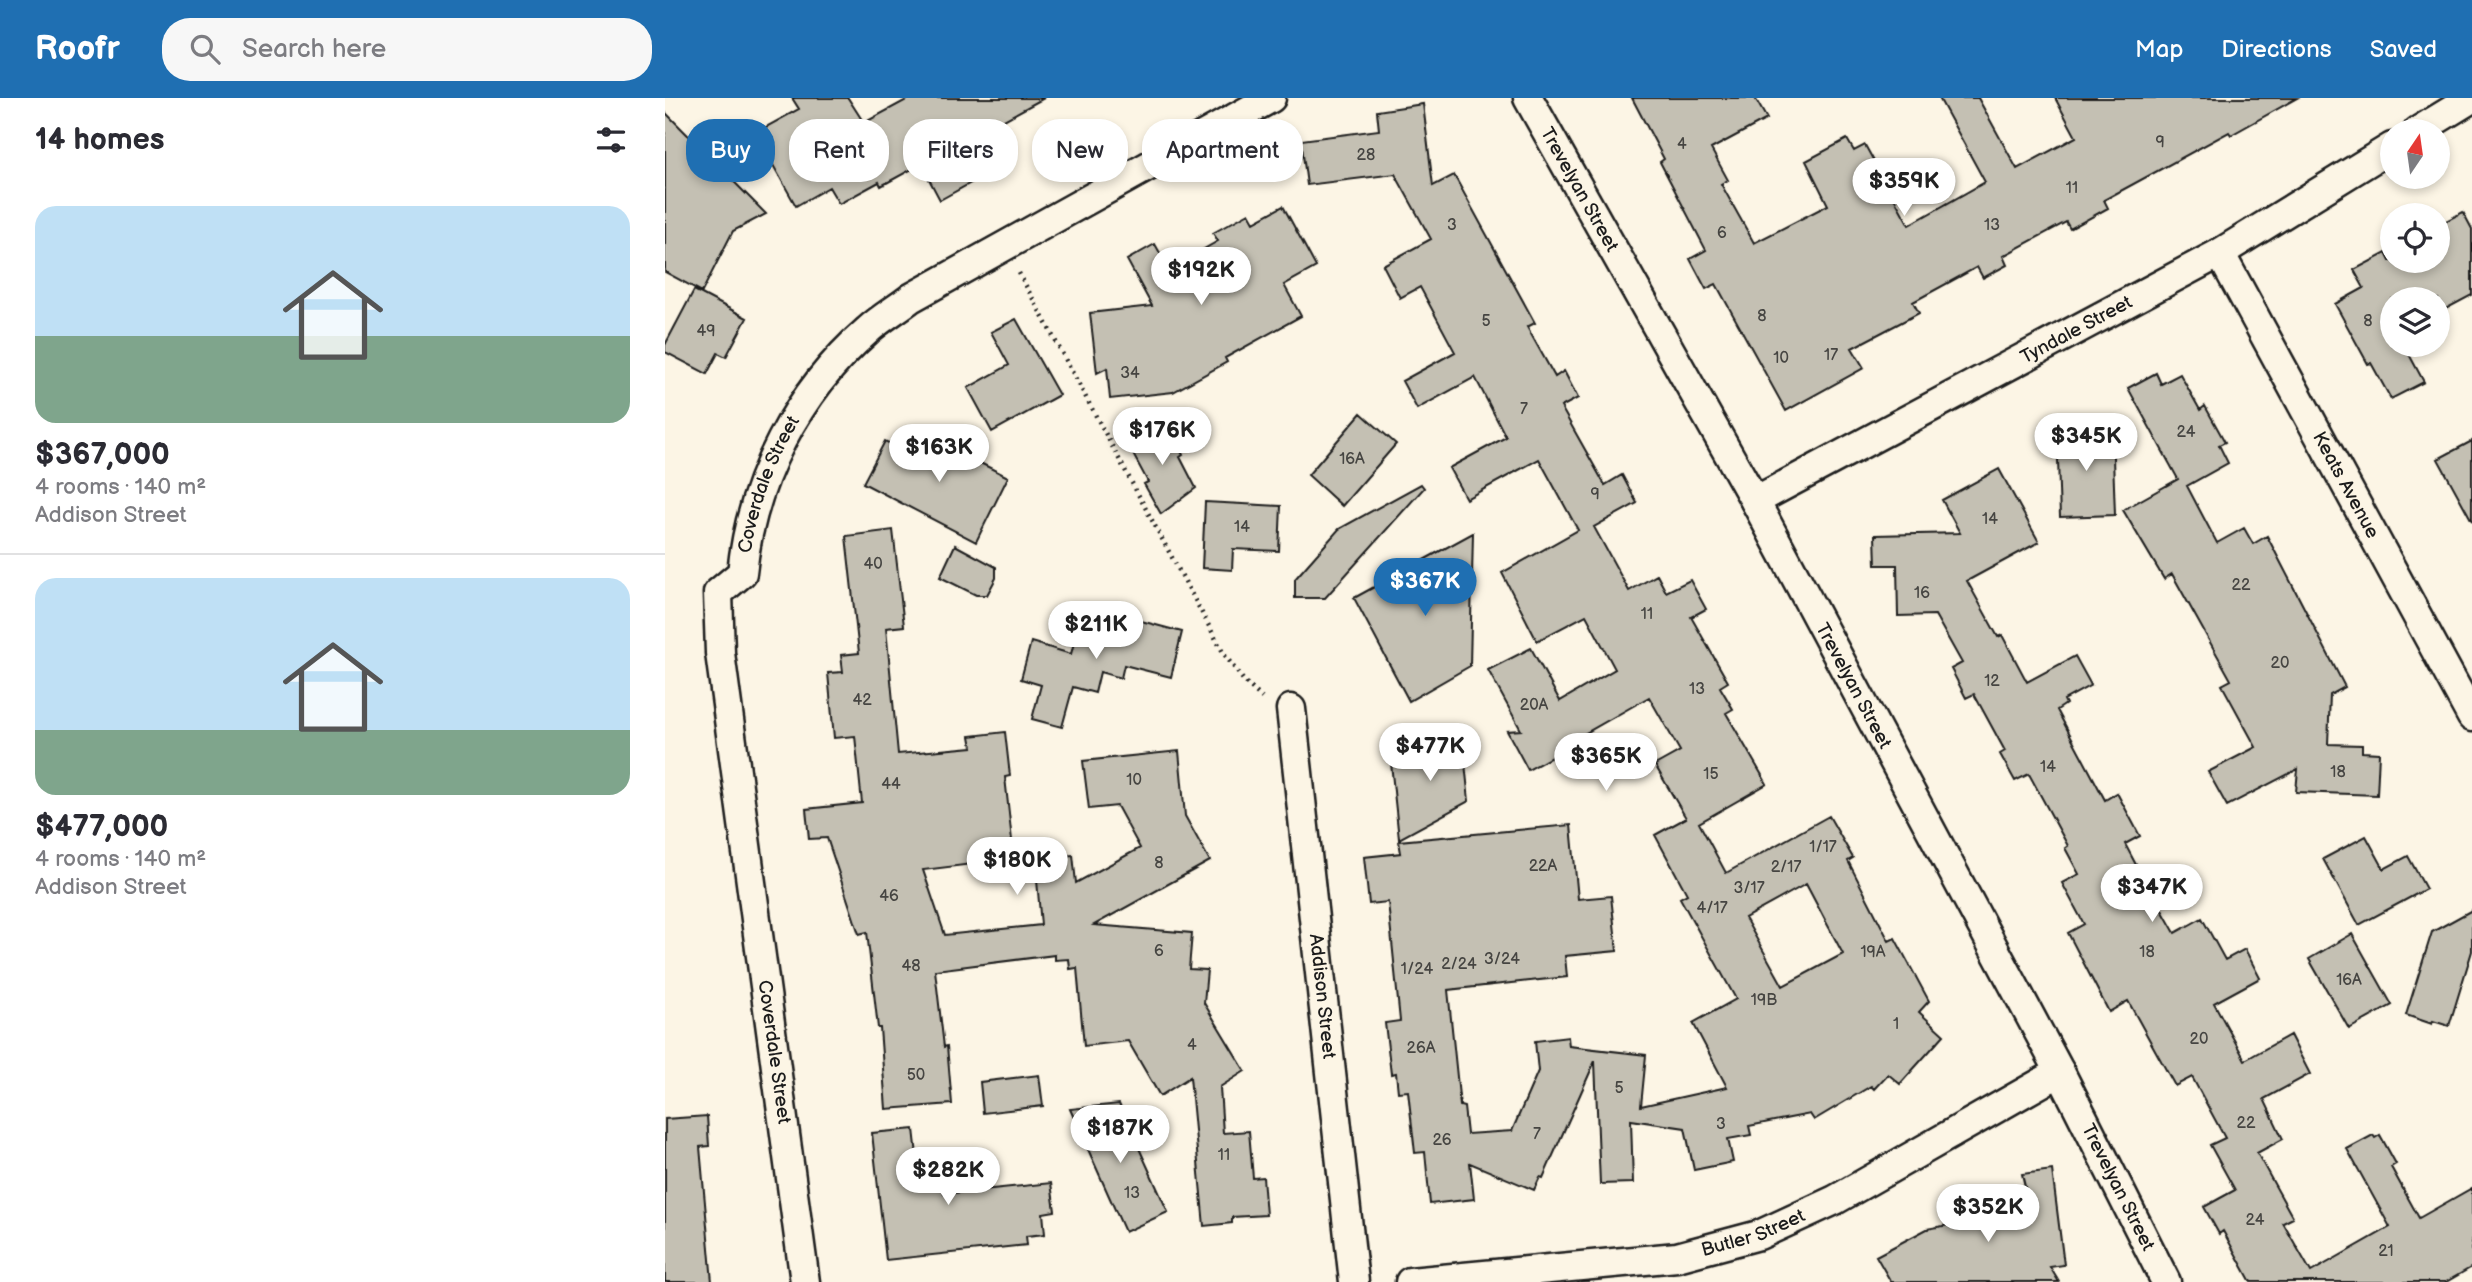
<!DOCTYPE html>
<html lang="en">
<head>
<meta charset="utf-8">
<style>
  :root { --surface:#fff; --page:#f7f7f7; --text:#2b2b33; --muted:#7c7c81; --line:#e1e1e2; --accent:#1f6fb2 }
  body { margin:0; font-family:"Balsamiq Sans",sans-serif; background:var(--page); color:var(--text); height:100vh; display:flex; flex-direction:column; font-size:26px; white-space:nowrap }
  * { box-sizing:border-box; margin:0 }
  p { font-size:23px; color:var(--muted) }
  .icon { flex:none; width:38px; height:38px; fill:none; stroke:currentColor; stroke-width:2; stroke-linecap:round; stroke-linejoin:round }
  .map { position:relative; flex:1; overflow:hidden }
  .drawer { display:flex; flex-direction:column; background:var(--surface); width:665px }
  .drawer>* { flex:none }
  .top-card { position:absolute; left:21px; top:21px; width:665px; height:63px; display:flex; gap:14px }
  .needle { width:46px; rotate:13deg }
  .tools { position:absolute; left:1715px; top:21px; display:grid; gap:14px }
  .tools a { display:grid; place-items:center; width:70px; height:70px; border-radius:50%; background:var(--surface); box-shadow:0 4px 10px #0003; font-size:35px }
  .price { position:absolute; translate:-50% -60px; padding:0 16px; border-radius:24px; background:#fff; color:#222; font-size:23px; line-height:46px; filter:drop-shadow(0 2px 4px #0008) }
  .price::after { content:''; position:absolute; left:50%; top:42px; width:21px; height:16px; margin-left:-10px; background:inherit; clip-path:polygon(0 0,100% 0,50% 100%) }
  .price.active { background:var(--accent); color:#fff }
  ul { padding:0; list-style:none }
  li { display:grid; align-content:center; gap:14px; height:371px; padding:0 35px }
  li+li { border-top:2px solid var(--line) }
  li span { display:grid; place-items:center; height:217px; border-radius:21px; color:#555 }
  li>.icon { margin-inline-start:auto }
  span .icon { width:126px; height:126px; fill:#fffc; stroke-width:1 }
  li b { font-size:30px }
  h2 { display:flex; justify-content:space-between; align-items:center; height:84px; padding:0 35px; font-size:30px }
  .tag { padding:0 24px; border-radius:28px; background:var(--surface); box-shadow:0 4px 10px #0003; font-size:24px; line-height:63px }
  .tag.active { background:var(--accent); color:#fff }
  header { display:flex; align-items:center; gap:42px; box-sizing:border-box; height:98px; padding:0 35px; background:var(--accent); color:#fff }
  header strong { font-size:33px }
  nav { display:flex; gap:38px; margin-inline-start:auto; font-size:24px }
  .search { width:490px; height:63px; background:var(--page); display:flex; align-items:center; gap:18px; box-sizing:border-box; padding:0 24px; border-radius:28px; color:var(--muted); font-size:26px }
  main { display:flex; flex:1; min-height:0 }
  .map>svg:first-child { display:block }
  .building { fill:#c4c0b3; stroke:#1c1c1c; stroke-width:2; fill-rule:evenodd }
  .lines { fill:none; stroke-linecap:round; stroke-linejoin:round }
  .minor-casing { stroke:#1c1c1c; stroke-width:33 }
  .path { stroke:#1c1c1c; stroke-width:4.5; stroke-dasharray:2 5; stroke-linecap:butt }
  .minor { stroke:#fcf5e5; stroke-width:28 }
  .labels { text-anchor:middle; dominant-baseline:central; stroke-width:5; stroke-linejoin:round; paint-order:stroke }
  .number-label { font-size:16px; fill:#464542 }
  .street-label { font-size:19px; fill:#1c1c1c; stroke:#fcf5e5 }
</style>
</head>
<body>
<header>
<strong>Roofr</strong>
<div class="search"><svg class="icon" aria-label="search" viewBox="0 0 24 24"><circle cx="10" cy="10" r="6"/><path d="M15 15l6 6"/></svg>Search here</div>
<nav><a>Map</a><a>Directions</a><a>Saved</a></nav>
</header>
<main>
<section class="drawer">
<h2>14 homes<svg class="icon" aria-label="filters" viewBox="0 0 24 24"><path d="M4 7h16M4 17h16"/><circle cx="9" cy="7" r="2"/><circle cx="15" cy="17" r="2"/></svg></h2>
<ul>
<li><span style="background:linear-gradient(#bfe0f5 60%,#7fa58c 0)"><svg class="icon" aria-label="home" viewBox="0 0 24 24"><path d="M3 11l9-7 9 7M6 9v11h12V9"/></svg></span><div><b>$367,000</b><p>4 rooms · 140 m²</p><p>Addison Street</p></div></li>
<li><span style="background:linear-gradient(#bfe0f5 70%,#7fa58c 0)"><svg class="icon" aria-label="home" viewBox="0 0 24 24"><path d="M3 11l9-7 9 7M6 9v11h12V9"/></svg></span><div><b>$477,000</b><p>4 rooms · 140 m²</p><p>Addison Street</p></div></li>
</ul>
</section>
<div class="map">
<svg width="1807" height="1184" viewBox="0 0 1807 1184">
  <rect width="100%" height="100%" fill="#fcf5e5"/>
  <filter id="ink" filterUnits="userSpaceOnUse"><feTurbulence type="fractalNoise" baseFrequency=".0143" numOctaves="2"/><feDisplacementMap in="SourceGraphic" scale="14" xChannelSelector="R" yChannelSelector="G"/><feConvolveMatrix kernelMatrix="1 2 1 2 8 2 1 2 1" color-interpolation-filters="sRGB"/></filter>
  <g filter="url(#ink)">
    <path class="building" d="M127 0H183L199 25 245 0H379L306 40 309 46 295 53 311 82 275 102 256 66 216 88 214 84 174 106 164 89 131 108 90 35 134 11Z
      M967 0H1090L1102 21 1046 51 1063 82 1056 86 1089 145 1163 107 1141 63 1182 41 1189 53 1200 47 1244 127 1320 84 1274 0H1313L1352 71 1411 39 1390 0H1632L1566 37 1564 34 1439 102 1443 110 1405 131 1401 124 1338 158 1342 167 1318 180 1312 169 1248 204 1254 215 1187 250 1199 270 1121 313 1051 186 1041 191 1025 161 1041 152 995 64 999 61Z
      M758 6 768 88 789 77 870 225 862 229 890 279 899 273 913 300 896 309 940 387 957 377 972 405 929 429 964 493 992 477 1001 494 1025 482 1041 511 1026 519 1063 584 1055 589 1068 611 1061 615 1102 686 1034 725 1061 775 1164 718 1188 760 1183 763 1224 843 1230 840 1264 903 1254 914 1279 937 1235 986 1223 976 1209 991 1206 988 1149 1022 1145 1016 1084 1028 1086 1037 1063 1041 1068 1064 1029 1072 1020 1030 966 1022 968 1085 935 1086 930 963 878 1080 875 1079 869 1092 805 1065 809 1101 765 1106 760 1054 750 1055 743 993 733 994 731 975 726 976 720 925 735 923 723 804 704 806 699 759 736 755 734 743 906 727 913 801 946 798 952 853 900 858 902 879 783 892 795 1008 799 1009 802 1036 847 1033 873 973 870 943 903 939 904 948 981 957 976 1008 1062 989 1028 925 1071 901 1015 800 1022 796 990 737 1021 720 990 667 1015 653 984 599 914 639 916 643 863 672 842 633 856 632 823 572 866 550 895 603 950 571 921 517 872 543 837 475 913 432 874 361 801 401 784 370 841 339 810 279 752 311 737 283 790 254 755 189 735 200 718 167 766 141 730 76 642 87 636 42 714 32 712 13ZM1141 786 1178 856 1118 888 1080 820Z
      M0 14 101 116 68 133 37 194 0 174Z
      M618 108 651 169 619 187 636 218 560 260 562 264 508 294 445 301 442 270 432 275 425 215 487 208 462 162 490 146 504 171 553 143 548 135 584 115 589 124Z
      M1798 114 1807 131V197L1773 215V201H1727V247H1739L1759 284 1726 301 1706 265 1703 266 1670 206 1699 190 1689 172 1721 155 1725 163H1773V127Z
      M29 192 82 220 61 259 53 255 42 276 0 254V247Z
      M351 221 394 297 327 334 303 290 344 267 326 234Z
      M1491 275 1496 286 1515 276 1535 312 1540 308 1560 344 1554 347 1563 365 1522 388 1552 445 1579 430 1588 446 1602 438 1680 589 1665 597 1663 646 1697 647V654L1714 655 1712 697 1631 694 1633 671 1562 708 1543 674 1591 649 1557 587 1566 582 1507 476 1499 481 1458 412 1513 381 1463 290Z
      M696 315 731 346 677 408 643 377Z
      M500 324 518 357 515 359 531 390 496 416 479 386 483 384 462 345Z
      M1447 331 1450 417 1395 419 1392 333Z
      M258 336 343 379 311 444 198 385 220 343 247 357Z
      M1807 343V423L1773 361Z
      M1334 371 1374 444 1302 483 1333 539 1337 537 1362 584 1410 558 1426 587 1399 602 1401 606 1392 612 1440 702 1452 695 1475 738 1460 746 1488 799 1489 798 1510 835 1537 820 1560 862 1580 851 1595 880 1549 905 1580 962 1625 937 1645 976 1599 1001 1618 1041 1592 1055 1628 1120 1618 1125 1646 1174 1725 1129 1682 1051 1708 1037 1710 1040 1715 1037 1731 1066 1726 1069 1754 1120 1807 1090V1169L1781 1184H1586L1558 1133 1554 1136 1539 1109 1570 1092 1545 1047 1560 1040 1527 979 1510 988 1463 903 1444 914 1403 835 1419 826 1397 785 1414 776 1400 750 1403 748 1364 676 1350 683 1335 656 1340 653 1309 596 1301 600 1286 571 1297 565 1270 517 1233 518 1232 467H1211L1210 437 1295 435 1277 402Z
      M756 386 759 390 660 500H630V481L674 431Z
      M540 404 616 408 614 453 568 451 567 472 537 470Z
      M228 432 239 528 221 530 233 656 307 649 305 638 340 634 345 678 340 679 349 761 258 772 280 837 376 827 370 760 408 757 411 785 475 750 452 708 424 711 418 663 514 653 520 718 545 763 429 827 527 835 524 871 542 872 539 905 580 973 555 989 558 1035 584 1033 588 1080 598 1079 601 1117 567 1119V1125L539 1128 525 979 495 998 463 943 419 948 412 870 405 871 404 861 390 862V857L270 872 279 949 282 948 287 1006 221 1011 215 930H213L202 834 194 836 162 740 144 741 141 711 197 705 190 638 169 640 163 575 178 574 176 557 194 555 181 438Z
      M808 435 805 568 744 603 689 500Z
      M290 447 331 469V480L322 497H311L275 479Z
      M417 514 429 520 462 529 465 520 517 534 506 579 459 567 456 580 435 574 430 595 408 589 397 629 367 621 376 587 356 581 366 544 406 556Z
      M797 637 804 703 734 741 726 665 756 661 745 642Z
      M1701 738 1719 771 1743 758 1761 791 1694 827 1658 761Z
      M1807 812V853L1784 928 1768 923 1767 926 1741 917 1767 834Z
      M1687 836 1727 907 1684 931 1644 861Z
      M374 977 378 1008 318 1015 315 984Z
      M454 1006 503 1114 460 1134 405 1011Z
      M42 1018 44 1048 35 1049 47 1184H0V1021Z
      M249 1031 254 1075 277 1072 279 1096 386 1085 390 1113 378 1115 380 1136 361 1138 362 1147 221 1162 207 1035Z
      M1387 1072 1399 1167 1385 1169 1394 1184H1226L1211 1158 1262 1131 1327 1119V1115L1336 1113 1335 1101 1362 1097 1357 1076Z"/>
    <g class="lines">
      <g class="minor-casing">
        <g id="minor">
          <path id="s1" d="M863 0 1090 403 1395 974 1501 1184"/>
          <path d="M1753 33 1807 0"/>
          <path id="s2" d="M1555 155 1807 619"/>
          <path id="s3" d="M1090 403 1555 155 1727 49"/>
          <path id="s4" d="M626 611 689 1184"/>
          <path id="s5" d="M140 1184 55 555 53 495 77 475C86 383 132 294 203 232 216 220 232 211 246 200L606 0"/>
          <path id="s6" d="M745 1184 1012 1159 1094 1137 1170 1102 1395 974"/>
        </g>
      </g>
      <path class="path" d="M354 175 559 556 579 583 597 600"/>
      <use href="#minor" class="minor"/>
    </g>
  </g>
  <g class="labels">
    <g class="number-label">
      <text x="1495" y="44">9</text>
      <text x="1017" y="46">4</text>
      <text x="701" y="57">28</text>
      <text x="1407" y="90">11</text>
      <text x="787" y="127">3</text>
      <text x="1327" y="127">13</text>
      <text x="1057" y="135">6</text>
      <text x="1097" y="218">8</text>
      <text x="821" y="223">5</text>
      <text x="1703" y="223">8</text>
      <text x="41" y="233">49</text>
      <text x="1166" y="257">17</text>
      <text x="1116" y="260">10</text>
      <text x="465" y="275">34</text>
      <text x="859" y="311">7</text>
      <text x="1521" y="334">24</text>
      <text x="687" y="361">16A</text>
      <text x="930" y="396">9</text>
      <text x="1325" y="421">14</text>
      <text x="577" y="429">14</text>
      <text x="208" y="466">40</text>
      <text x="1576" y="487">22</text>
      <text x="1257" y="495">16</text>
      <text x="982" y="516">11</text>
      <text x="1615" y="565">20</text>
      <text x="1327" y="583">12</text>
      <text x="1032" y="591">13</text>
      <text x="197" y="602">42</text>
      <text x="869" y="607">20A</text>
      <text x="1383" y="669">14</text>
      <text x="1673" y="674">18</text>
      <text x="1046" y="676">15</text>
      <text x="469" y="682">10</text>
      <text x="226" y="686">44</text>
      <text x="1158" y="749">1/17</text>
      <text x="494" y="765">8</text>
      <text x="878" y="768">22A</text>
      <text x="1121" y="769">2/17</text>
      <text x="1084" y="790">3/17</text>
      <text x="224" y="798">46</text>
      <text x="1047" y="810">4/17</text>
      <text x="494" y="853">6</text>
      <text x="1208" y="854">19A</text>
      <text x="1482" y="854">18</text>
      <text x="837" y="861">3/24</text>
      <text x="794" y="866">2/24</text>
      <text x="246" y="868">48</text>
      <text x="752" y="871">1/24</text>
      <text x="1684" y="882">16A</text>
      <text x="1099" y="902">19B</text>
      <text x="1231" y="926">1</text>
      <text x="1534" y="941">20</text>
      <text x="527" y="947">4</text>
      <text x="756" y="950">26A</text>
      <text x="251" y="977">50</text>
      <text x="954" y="990">5</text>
      <text x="1581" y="1025">22</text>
      <text x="1056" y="1026">3</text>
      <text x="872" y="1036">7</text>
      <text x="777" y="1042">26</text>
      <text x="559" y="1057">11</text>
      <text x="467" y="1095">13</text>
      <text x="1590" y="1122">24</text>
      <text x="1721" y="1153">21</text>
    </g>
    <g class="street-label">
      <text stroke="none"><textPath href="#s1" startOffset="105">Trevelyan Street</textPath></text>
      <text stroke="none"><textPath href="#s3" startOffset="364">Tyndale Street</textPath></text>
      <text stroke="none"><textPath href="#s5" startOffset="819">Coverdale Street</textPath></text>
      <text stroke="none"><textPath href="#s2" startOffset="264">Keats Avenue</textPath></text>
      <text stroke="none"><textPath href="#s1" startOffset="672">Trevelyan Street</textPath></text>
      <text stroke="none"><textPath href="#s4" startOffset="289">Addison Street</textPath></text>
      <text transform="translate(109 954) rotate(82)">Coverdale Street</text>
      <text stroke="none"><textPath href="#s1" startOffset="1239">Trevelyan Street</textPath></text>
      <text stroke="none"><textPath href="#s6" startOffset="348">Butler Street</textPath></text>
    </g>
  </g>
</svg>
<div class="tools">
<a><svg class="needle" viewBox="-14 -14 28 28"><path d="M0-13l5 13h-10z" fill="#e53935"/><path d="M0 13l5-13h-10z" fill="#7c7c81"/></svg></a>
<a><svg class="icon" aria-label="locate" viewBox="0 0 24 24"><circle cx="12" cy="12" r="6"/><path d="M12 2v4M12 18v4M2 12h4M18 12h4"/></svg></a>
<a><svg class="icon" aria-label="layers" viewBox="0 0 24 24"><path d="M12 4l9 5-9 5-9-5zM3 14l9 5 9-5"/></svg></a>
</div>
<b class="price" style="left:1239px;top:120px">$359K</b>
<b class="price" style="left:536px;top:209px">$192K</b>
<b class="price" style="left:497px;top:369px">$176K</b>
<b class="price" style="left:1421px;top:375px">$345K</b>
<b class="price" style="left:274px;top:386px">$163K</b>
<b class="price active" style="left:760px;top:520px">$367K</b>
<b class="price" style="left:431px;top:563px">$211K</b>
<b class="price" style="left:765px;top:685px">$477K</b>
<b class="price" style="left:941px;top:695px">$365K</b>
<b class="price" style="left:352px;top:799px">$180K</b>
<b class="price" style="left:1487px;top:826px">$347K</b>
<b class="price" style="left:455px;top:1067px">$187K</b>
<b class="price" style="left:283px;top:1109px">$282K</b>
<b class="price" style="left:1323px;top:1146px">$352K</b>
<div class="top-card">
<a class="tag active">Buy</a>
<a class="tag">Rent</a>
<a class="tag">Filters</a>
<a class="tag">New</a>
<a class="tag">Apartment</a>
</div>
</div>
</main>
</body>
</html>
